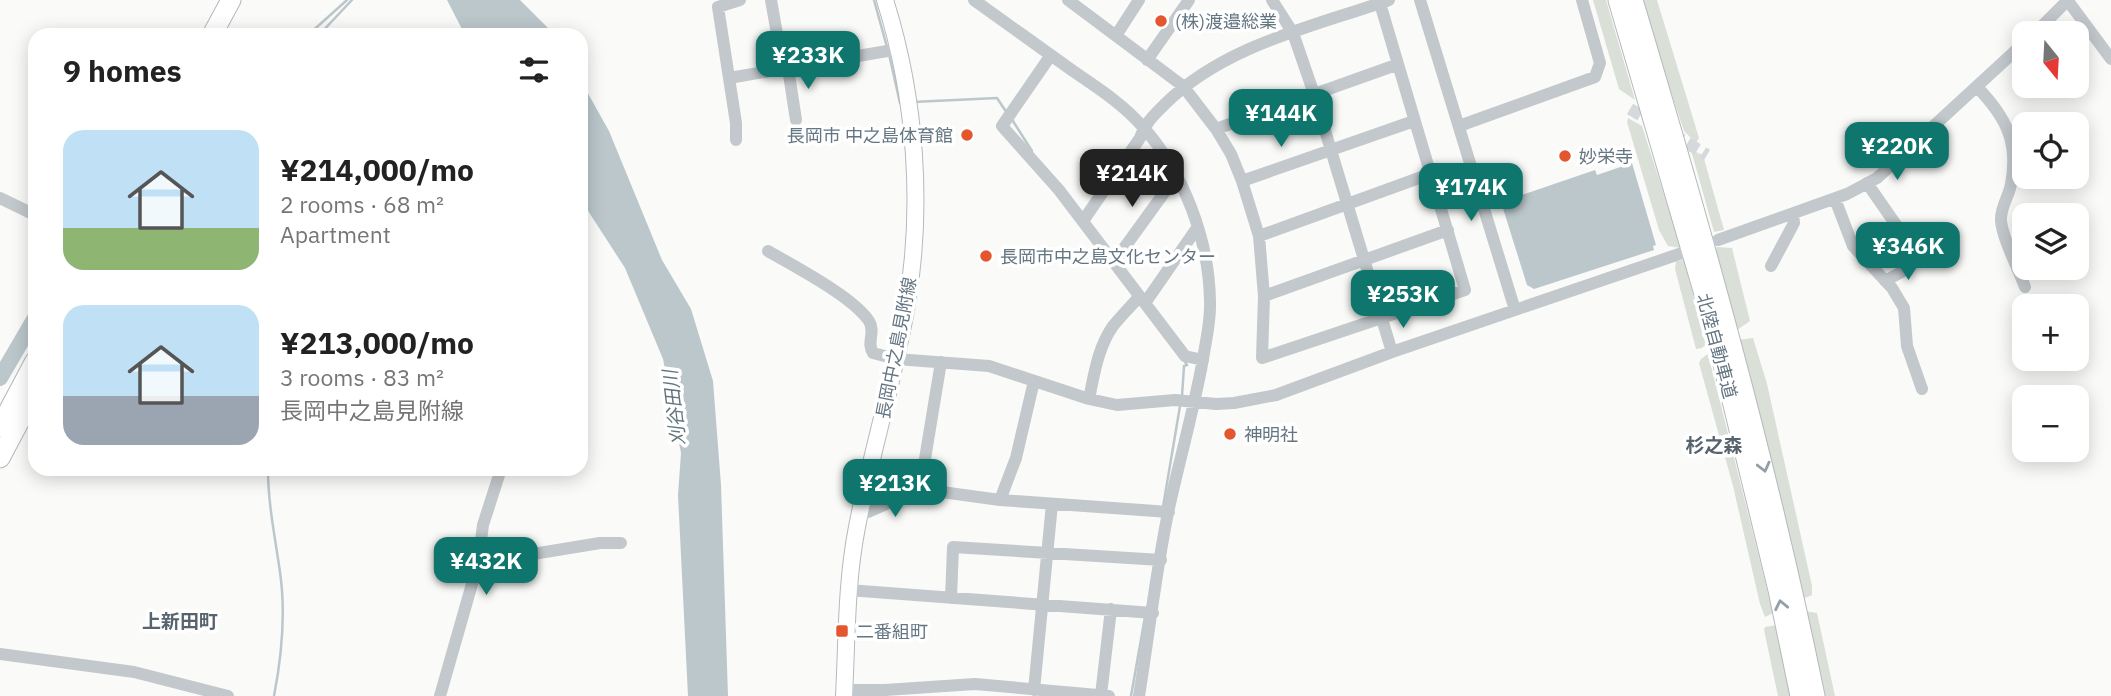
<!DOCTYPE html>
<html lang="en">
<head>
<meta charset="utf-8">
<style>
  :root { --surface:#fff; --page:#f6f6f6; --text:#222; --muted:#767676; --accent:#0f766e }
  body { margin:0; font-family:"IBM Plex Sans","Noto Sans JP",sans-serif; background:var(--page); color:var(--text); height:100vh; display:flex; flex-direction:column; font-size:26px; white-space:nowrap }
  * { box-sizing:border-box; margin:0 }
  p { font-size:23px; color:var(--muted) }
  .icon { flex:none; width:38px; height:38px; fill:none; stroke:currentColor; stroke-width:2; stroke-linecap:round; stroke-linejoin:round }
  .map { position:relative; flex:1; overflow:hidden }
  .details { position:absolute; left:28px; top:28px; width:560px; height:448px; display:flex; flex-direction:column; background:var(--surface); border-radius:21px; box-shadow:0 4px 18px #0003 }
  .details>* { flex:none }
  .needle { width:46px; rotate:162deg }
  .tools { position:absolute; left:2012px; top:21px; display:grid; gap:14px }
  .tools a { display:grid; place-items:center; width:77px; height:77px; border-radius:14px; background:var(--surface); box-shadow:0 4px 18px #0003; font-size:35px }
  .price { position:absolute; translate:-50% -60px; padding:0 16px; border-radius:14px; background:var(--accent); color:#fff; font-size:23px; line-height:46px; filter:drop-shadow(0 2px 4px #0008) }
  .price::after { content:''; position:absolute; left:50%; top:42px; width:21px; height:16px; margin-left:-10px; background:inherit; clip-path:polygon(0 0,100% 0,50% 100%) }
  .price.selected { background:#222; color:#fff }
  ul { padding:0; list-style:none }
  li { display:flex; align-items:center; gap:21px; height:175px; padding:0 35px }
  li span { display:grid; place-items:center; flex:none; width:196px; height:140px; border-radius:21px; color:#555 }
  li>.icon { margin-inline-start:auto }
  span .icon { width:84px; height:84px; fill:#fffc; stroke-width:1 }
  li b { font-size:30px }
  h2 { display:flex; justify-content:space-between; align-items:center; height:84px; padding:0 35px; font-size:30px }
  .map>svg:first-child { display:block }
  .green { fill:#dadfd7 }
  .water { fill:#bbc7cb }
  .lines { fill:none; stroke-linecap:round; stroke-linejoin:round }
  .stream { stroke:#bbc7cb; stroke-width:2.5 }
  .river { stroke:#bbc7cb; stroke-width:16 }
  .minor-tunnel { stroke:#d5d9db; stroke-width:12; stroke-dasharray:12 6; stroke-linecap:butt }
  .major-casing { stroke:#b5babe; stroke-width:18 }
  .highway-casing { stroke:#b4b9bd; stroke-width:21 }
  .minor { stroke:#c3c8cc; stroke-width:12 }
  .major { stroke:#fff; stroke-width:16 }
  .highway { stroke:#fff; stroke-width:19 }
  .oneway { stroke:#939fa8 }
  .poi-dot { fill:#e4572e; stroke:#fff; stroke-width:2.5 }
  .labels { text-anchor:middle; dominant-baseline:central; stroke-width:7; stroke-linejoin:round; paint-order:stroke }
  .poi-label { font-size:18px; fill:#657683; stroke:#fff; text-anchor:start }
  .street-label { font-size:18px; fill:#657683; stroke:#fff }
  .water-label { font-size:19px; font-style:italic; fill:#60757c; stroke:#fff }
  .neighbourhood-label { font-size:19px; font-weight:bold; fill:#57646e; stroke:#fff }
</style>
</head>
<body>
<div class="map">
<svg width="2111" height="696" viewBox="0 0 2111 696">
  <rect width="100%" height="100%" fill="#fafaf8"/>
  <path class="green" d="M1593 0H1606L1635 100 1619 89Z
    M1640 0H1657L1699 138 1696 143 1684 131Z
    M1628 118 1642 126 1681 248 1668 246 1659 230 1627 122Z
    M1691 150 1703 155 1724 230 1714 232Z
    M1717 247 1732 248 1750 321 1734 332 1712 251Z
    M1684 260 1706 344 1702 348 1696 349 1675 269 1676 261Z
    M1753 338 1767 384 1812 586V595L1805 598 1800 597 1737 340Z
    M1708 354 1773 613 1765 617 1760 604 1733 486 1699 363 1701 359Z
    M1804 611 1817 613 1835 696H1820Z
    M1777 625 1790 696H1778L1764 630 1765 627Z"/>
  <path class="water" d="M447 0H520L555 35H465Z
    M581 81 609 131 662 260 691 309 713 381 721 485 728 696H688L678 495 681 453 663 359 625 268 581 200Z
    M1632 163 1656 245 1653 246 1654 250 1534 289 1527 285 1501 202 1595 170 1597 175Z"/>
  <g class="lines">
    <path class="stream" d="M874 0 887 47
      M308 35 347 0
      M319 35 352 0
      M889 54 900 103H903
      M913 102 997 98 1007 113
      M1011 118 1032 151
      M1182 396 1184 366 1187 365 1184 360
      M268 469C268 504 275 537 280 572 286 614 282 655 274 696
      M1163 507 1180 406
      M1131 696 1145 617"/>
    <path class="river" d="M0 378 35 318"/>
    <path class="minor-tunnel" d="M1630 109 1656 124
      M1672 134 1707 155"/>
    <g class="major-casing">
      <path id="major" d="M844 696C847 639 846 583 857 527 871 454 893 383 906 310 924 208 916 98 885 0"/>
    </g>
    <g class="highway-casing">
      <path id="highway" d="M1618 0 1716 335 1778 590 1800 696
        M1633 0C1702 230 1767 461 1815 696
        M212 35 231 0
        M0 427 35 361
        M0 458 35 392"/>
    </g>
    <path class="minor" d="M740 0 718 7 729 78 899 49
      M771 0 783 68
      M974 0C1007 24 1040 47 1073 71 1098 88 1123 104 1143 127 1184 173 1209 240 1210 301 1211 320 1206 340 1203 359 1194 409 1180 458 1169 508 1156 570 1149 634 1139 696
      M1068 0 1183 86 1216 129 1231 154 1242 181 1259 236 1264 296 1262 358 1465 290 1379 0
      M1272 0 1293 33 1314 94 1392 352
      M1420 0 1515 310
      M2068 1 2111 59
      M2035 33 2068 0
      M1117 34 1139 0
      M1051 55 1002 126 1059 190 1185 356 1203 360
      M1147 60 1189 0
      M788 68 796 120
      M729 78 736 123V140
      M1977 87C2006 117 2019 142 2011 184 2009 197 2000 207 2001 221 2003 240 2018 268 2025 287
      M1459 126 1595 77 1600 63 1582 0
      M1216 129 1396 65
      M1242 181 1414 121
      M1867 183 1910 245 1907 269 1885 281
      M0 198 35 215
      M1835 199 1853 246 1892 288 1904 308 1907 346 1922 389
      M1083 221 1140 138C1145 123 1154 115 1165 104 1225 45 1312 27 1389 0
      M1259 236 1430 174
      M1718 240 1847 194 1877 178 2025 42
      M768 251C795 267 852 296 869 321 876 332 866 343 873 353L896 359 989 366 1089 399 1117 405 1175 400 1216 404 1234 403 1276 395 1392 352 1682 253
      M1114 262 1177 175
      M1771 266 1794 223 1793 215
      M1264 296 1448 230
      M1145 303 1197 228
      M1089 399C1094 375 1098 347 1113 326 1121 316 1131 306 1139 297
      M920 489 941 362
      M1000 500 1016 458 1034 381
      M860 513 868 512 920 489 1000 500 1169 512
      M478 563 600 543H621
      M848 590 1153 613
      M951 598 953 547 1161 560
      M0 654 134 672 228 696
      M845 690H885L975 684 1109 696
      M1034 690 1052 504
      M1101 695 1111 609
      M440 696 478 563 483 525 501 469"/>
    <use href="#major" class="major"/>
    <use href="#highway" class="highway"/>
  </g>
  <defs><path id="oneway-chevron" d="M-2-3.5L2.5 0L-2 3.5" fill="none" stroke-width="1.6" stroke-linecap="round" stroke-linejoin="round" transform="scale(1.75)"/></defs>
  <g class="oneway">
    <use href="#oneway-chevron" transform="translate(1764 467) rotate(76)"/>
    <use href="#oneway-chevron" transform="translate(1781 605) rotate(-102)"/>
  </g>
  <g class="poi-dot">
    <circle cx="1161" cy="21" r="7"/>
    <circle cx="967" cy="135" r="7"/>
    <circle cx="1565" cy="156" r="7"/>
    <circle cx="986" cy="256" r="7"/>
    <circle cx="1230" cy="434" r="7"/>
    <rect x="835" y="624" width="14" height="14" rx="3.5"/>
  </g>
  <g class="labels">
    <g class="poi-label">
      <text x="1175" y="21">(株)渡邉総業</text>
      <text x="953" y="135" text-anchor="end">長岡市 中之島体育館</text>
      <text x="1579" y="156">妙栄寺</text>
      <text x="1000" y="256">長岡市中之島文化センター</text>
      <text x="1244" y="434">神明社</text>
      <text x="856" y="631">二番組町</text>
    </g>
    <g class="street-label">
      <text transform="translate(1717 346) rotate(75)">北陸自動車道</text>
      <text transform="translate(896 348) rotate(-79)">長岡中之島見附線</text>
    </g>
    <g class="water-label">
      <text transform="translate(674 408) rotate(-97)">刈谷田川</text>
    </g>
    <g class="neighbourhood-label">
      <text x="1714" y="445">杉之森</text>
      <text x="180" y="621">上新田町</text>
    </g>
  </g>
</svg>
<div class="tools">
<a><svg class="needle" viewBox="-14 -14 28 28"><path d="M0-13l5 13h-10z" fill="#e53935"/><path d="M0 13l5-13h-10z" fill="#767676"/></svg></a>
<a><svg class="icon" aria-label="locate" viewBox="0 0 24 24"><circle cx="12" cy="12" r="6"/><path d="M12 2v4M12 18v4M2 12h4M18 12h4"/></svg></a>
<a><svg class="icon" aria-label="layers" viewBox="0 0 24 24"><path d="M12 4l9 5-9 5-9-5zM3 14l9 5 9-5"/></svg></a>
<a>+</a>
<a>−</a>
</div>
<b class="price" style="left:808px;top:91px">¥233K</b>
<b class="price" style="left:1281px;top:149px">¥144K</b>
<b class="price" style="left:1897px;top:182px">¥220K</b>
<b class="price selected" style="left:1132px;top:209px">¥214K</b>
<b class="price" style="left:1471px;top:223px">¥174K</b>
<b class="price" style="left:1908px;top:282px">¥346K</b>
<b class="price" style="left:1403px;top:330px">¥253K</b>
<b class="price" style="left:895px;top:519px">¥213K</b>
<b class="price" style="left:486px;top:597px">¥432K</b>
<section class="details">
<h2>9 homes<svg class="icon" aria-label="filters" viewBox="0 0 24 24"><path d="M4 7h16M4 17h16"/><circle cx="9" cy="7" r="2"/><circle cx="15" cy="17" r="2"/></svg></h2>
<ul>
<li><span style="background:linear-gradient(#bfe0f5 70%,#8fb573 0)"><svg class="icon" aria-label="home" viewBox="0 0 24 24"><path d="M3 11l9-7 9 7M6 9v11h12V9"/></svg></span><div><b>¥214,000/mo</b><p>2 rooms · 68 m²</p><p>Apartment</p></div></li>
<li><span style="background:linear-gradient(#bfe0f5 65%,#9aa5b1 0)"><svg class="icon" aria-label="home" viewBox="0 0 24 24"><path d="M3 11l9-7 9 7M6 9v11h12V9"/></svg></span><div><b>¥213,000/mo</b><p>3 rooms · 83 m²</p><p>長岡中之島見附線</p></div></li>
</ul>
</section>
</div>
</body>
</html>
